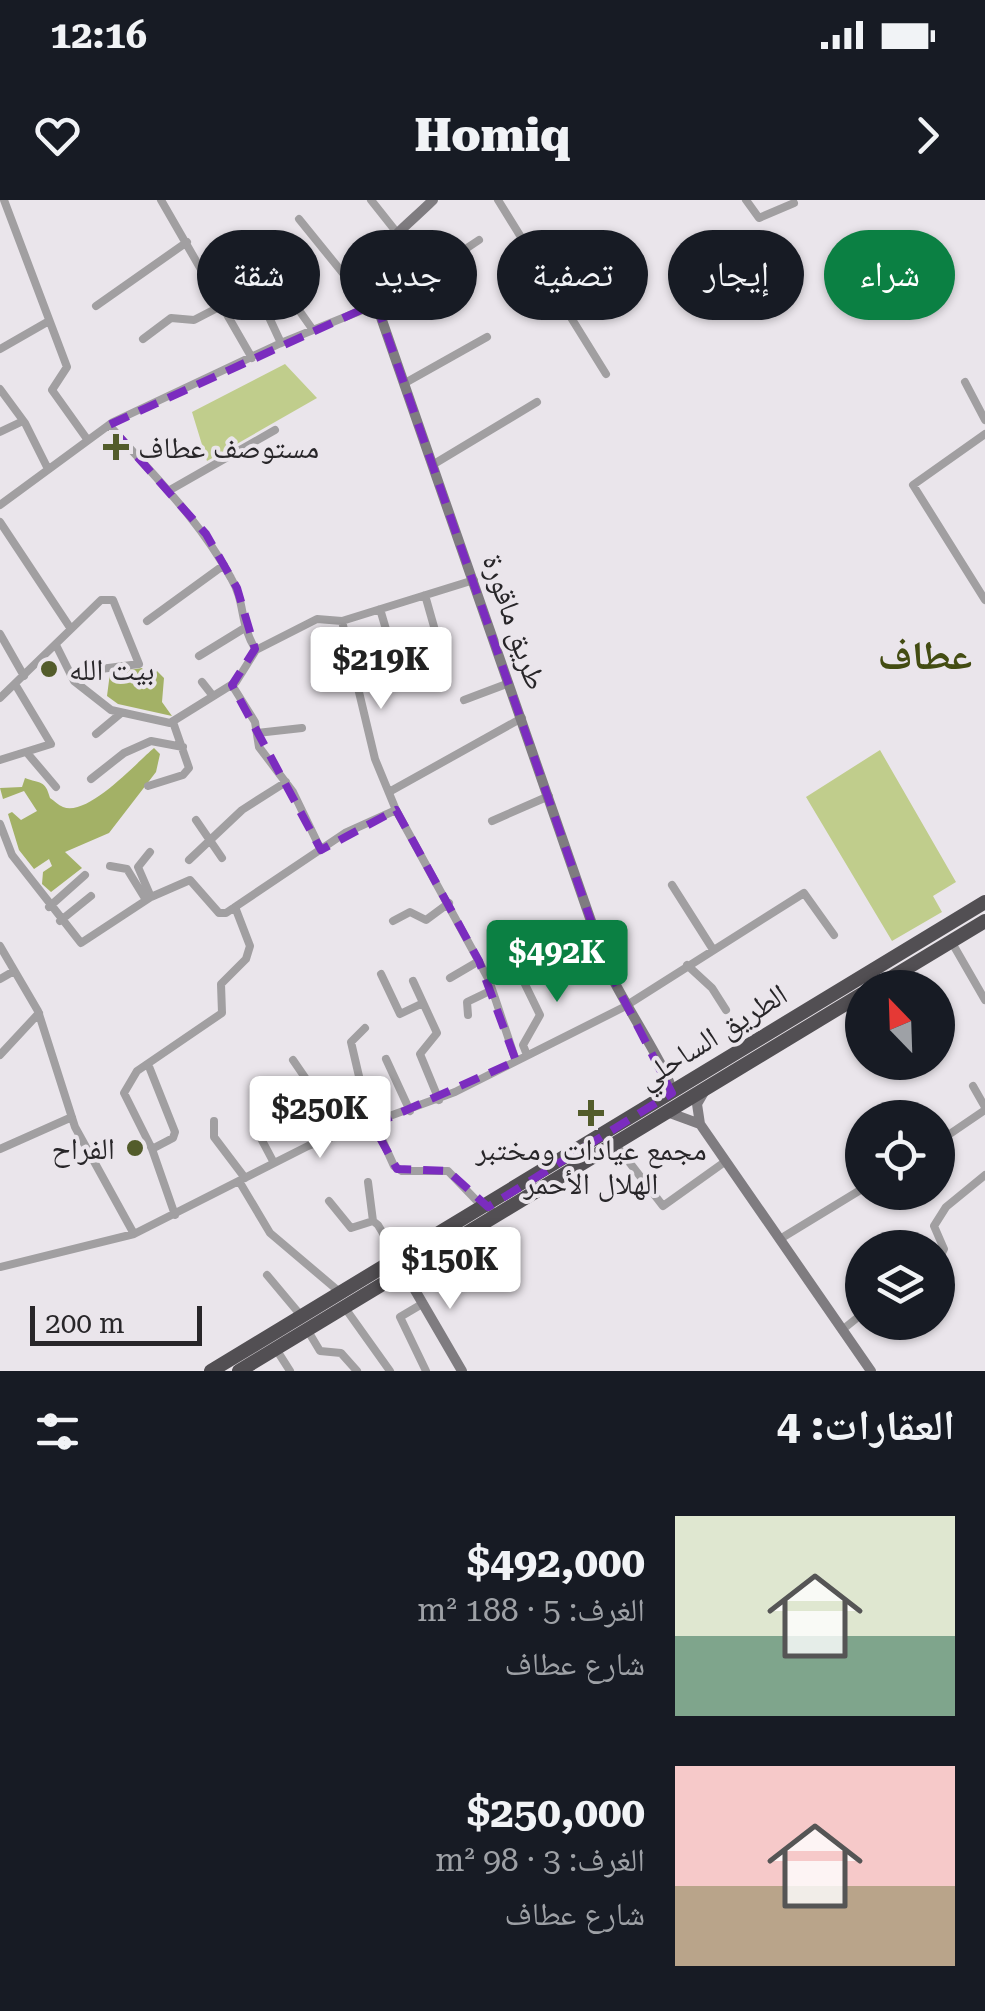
<!DOCTYPE html>
<html lang="ar">
<head>
<meta charset="utf-8">
<style>
  :root { --surface:#171b24; --page:#242831; --text:#f1f3f6; --muted:#9ea1a6; --accent:#0b8043 }
  body { margin:0; font-family:"Roboto Serif","Noto Naskh Arabic",serif; background:var(--page); color:var(--text); direction:rtl; height:100vh; display:flex; flex-direction:column; font-size:38px; white-space:nowrap }
  * { box-sizing:border-box; margin:0 }
  p { font-size:32px; color:var(--muted) }
  .icon { flex:none; width:55px; height:55px; fill:none; stroke:currentColor; stroke-width:2; stroke-linecap:round; stroke-linejoin:round }
  .map { position:relative; height:1171px; overflow:hidden; direction:ltr }
  .side { display:flex; flex-direction:column; background:var(--surface); flex:1 }
  .side>* { flex:none }
  .banner { position:absolute; left:30px; top:30px; width:925px; height:90px; direction:rtl; display:flex; gap:20px }
  .needle { width:65px; rotate:337deg }
  .controls { position:absolute; left:845px; top:770px; display:grid; gap:20px }
  .controls a { display:grid; place-items:center; width:110px; height:110px; border-radius:50%; background:var(--surface); box-shadow:0 2px 8px #0004; font-size:50px }
  .scale { position:absolute; left:30px; bottom:25px; width:172px; box-sizing:border-box; padding-left:10px; border:5px solid #282629; border-top:0; font-size:28px; line-height:35px; white-space:nowrap; color:#282629; -webkit-text-stroke:8px #eae5eb; paint-order:stroke }
  .price { position:absolute; translate:-50% -85px; padding:0 22px; border-radius:10px; background:#fff; color:#222; font-size:32px; line-height:65px; filter:drop-shadow(0 2px 5px #0008) }
  .price::after { content:''; position:absolute; left:50%; top:60px; width:30px; height:22px; margin-left:-15px; background:inherit; clip-path:polygon(0 0,100% 0,50% 100%) }
  .price.selected { background:var(--accent); color:#fff }
  ul { padding:0; list-style:none }
  li { display:flex; align-items:center; gap:30px; height:250px; padding:0 30px }
  li span { display:grid; place-items:center; flex:none; width:280px; height:200px; border-radius:0px; color:#555 }
  li>.icon { margin-inline-start:auto }
  span .icon { width:120px; height:120px; fill:#fffc; stroke-width:1 }
  li b { font-size:42px }
  h2 { display:flex; justify-content:space-between; align-items:center; height:120px; padding:0 30px; font-size:42px }
  .pill { padding:0 35px; border-radius:45px; background:var(--surface); box-shadow:0 2px 8px #0004; font-size:35px; line-height:90px }
  .pill.selected { background:var(--accent); color:#fff }
  .status { display:flex; justify-content:space-between; align-items:center; height:70px; padding:0 50px; background:var(--surface); direction:ltr }
  .status svg { height:28px; fill:currentColor }
  header { display:flex; justify-content:space-between; align-items:center; height:130px; padding:0 30px; background:var(--surface); font-size:45px; font-weight:800 }
  .map>svg:first-child { display:block }
  .green { fill:#c0cd8c }
  .forest { fill:#a3b166 }
  .lines { fill:none; stroke-linecap:round; stroke-linejoin:round }
  .street { stroke:#a19fa1; stroke-width:8 }
  .secondary { stroke:#7f7c80; stroke-width:10 }
  .highway { stroke:#524f53; stroke-width:14 }
  .marked { fill:none; stroke:#7b2cbf; stroke-width:8; stroke-dasharray:20 12; stroke-linejoin:round }
  .poi-dot { fill:#535c2b; stroke:#eae5eb; stroke-width:4 }
  .labels { text-anchor:middle; dominant-baseline:central; stroke-width:8; stroke-linejoin:round; paint-order:stroke }
  .poi-label { font-size:30px; fill:#282629; stroke:#eae5eb; text-anchor:start }
  .street-label { font-size:30px; fill:#282629; stroke:#eae5eb }
  .district-label { font-size:40px; font-weight:bold; fill:#434c12; stroke:#eae5eb }
</style>
</head>
<body>
<div class="status"><b>12:16</b><svg viewBox="0 0 49 12"><path d="M0 12V9h3v3zM5 12V6h3v6zM10 12V3h3v9zM15 12V0h3v12zM26 1h20v11H26zM47 4h2v5h-2z"/></svg></div>
<header><svg class="icon" aria-label="forward" viewBox="0 0 24 24"><path d="M9 5l7 7-7 7"/></svg>Homiq<svg class="icon" aria-label="heart" viewBox="0 0 24 24"><path d="M12 20l-8-8c-3-5 5-10 8-4 3-6 11-1 8 4z"/></svg></header>
<div class="map">
<svg width="985" height="1171" viewBox="0 0 985 1171">
  <rect width="100%" height="100%" fill="#eae5eb"/>
  <path class="green" d="M285 164 317 198 207 261 192 212Z
    M880 550 956 682 933 696 942 712 892 741 806 597Z"/>
  <path class="forest" d="M142 468 149 479 157 471 164 478 162 502 172 516 118 504 107 496 110 473Z
    M154 548 160 554 156 572 109 633 65 652 82 668 51 692 42 684 43 672 52 666 49 659 34 669 19 650 8 614 12 612 21 620 37 611 24 591 3 599 0 588 22 587 25 578C40 584 45 579 50 598 55 601 58 605 63 607 88 617 136 563 154 548Z"/>
  <g class="lines">
    <path class="street" d="M4 0 67 167 52 190 87 239
      M161 0 252 158
      M371 0 398 34
      M498 0 606 174
      M746 0 759 18 794 3
      M299 19 346 77 372 76
      M255 48 313 130
      M254 85 281 143
      M96 106 187 42
      M143 139 171 118 194 120 223 105
      M0 149 49 121
      M965 182 985 220
      M405 183 487 137
      M0 189 25 223 48 269
      M109 225C153 275 199 319 231 378 246 403 239 424 256 450
      M0 232 23 221
      M985 234 913 285 985 400
      M434 264 537 202
      M170 290 275 230
      M0 305 113 222 281 143 392 98 479 40
      M0 322 71 429
      M425 395 446 469
      M380 409 396 463 385 469
      M147 421 224 365
      M342 421 375 559 396 610 489 780 516 861
      M0 434 24 476
      M56 445 74 481 111 510 170 523 236 482 256 450 317 419 342 421 474 380
      M199 456 243 429
      M202 482 213 496
      M232 485 255 522 259 547 293 592 321 650
      M0 498 101 400H113L139 464 70 473
      M464 500 509 483
      M257 533 302 528
      M96 534 120 514
      M28 554 56 587
      M0 560 51 544 15 484
      M91 579 124 553 151 541 183 547
      M148 586 183 575 189 568 173 522
      M389 592 522 518
      M196 620 222 658
      M492 621 549 596
      M0 624 12 655 81 743 151 697 190 680 219 713H226L345 633 396 610
      M150 652 138 667 151 697
      M189 660 242 610 286 582
      M110 666 127 669 146 700
      M672 685 712 748
      M49 707 85 675
      M60 721 91 696
      M393 721 410 712 426 720 449 703
      M951 741 985 800
      M0 746 38 811 75 927 134 1034
      M687 765 712 788 726 810
      M519 772 540 815 523 845 527 855
      M381 774 400 814 421 804
      M450 778 479 761
      M0 779 14 771
      M413 781 437 833 420 854 439 900
      M468 815 467 802 492 790
      M365 828 351 842 365 902 394 966 402 971H448L476 1000 499 1016
      M0 855 39 813
      M386 859 410 911
      M293 860 343 933
      M148 864 175 932 173 938 152 949
      M973 886 985 907
      M214 921V937L245 978
      M256 929 274 963
      M938 942 985 910
      M616 945 663 1006 726 961
      M0 949 72 917
      M239 981 270 1033 342 1094
      M368 982 373 1021
      M329 1001 351 1028 373 1021 378 1025 399 1060
      M175 1015 152 949 124 893 137 871 222 813 221 784 246 759 250 746 235 707
      M780 1039 862 989
      M938 1061 944 1049 934 1026 946 1007 985 975
      M0 1067 134 1034 308 946 455 892 624 807 804 693 834 735
      M267 1075 303 1118
      M422 1104 400 1117 426 1171
      M345 1108 390 1171
      M842 1130 862 1114
      M308 1131 320 1151 341 1153 357 1171
      M276 1149 290 1171"/>
    <path class="secondary" d="M433 0C399 34 366 50 376 103L607 767C618 795 673 876 672 893
      M704 892 697 904 700 924 871 1171
      M670 913 700 924
      M405 1073 462 1171"/>
    <path class="highway" d="M874 788 985 721
      M211 1171 985 702
      M239 1171 862 794"/>
  </g>
  <path class="marked" d="M376 103 607 767 672 893 488 1007 448 971 397 969 373 925 516 861 479 761 396 610 321 650 232 485 255 449 237 388 206 334 109 225Z"/>
  <g class="poi-dot">
    <path d="M111 232h10v10h10v10h-10v10h-10v-10h-10v-10h10z"/>
    <circle cx="49" cy="469" r="10"/>
    <path d="M586 898h10v10h10v10h-10v10h-10v-10h-10v-10h10z"/>
    <circle cx="135" cy="948" r="10"/>
  </g>
  <g class="labels">
    <g class="poi-label">
      <text x="138" y="247">مستوصف عطاف</text>
      <text x="69" y="469">بيت الله</text>
      <text x="115" y="948" text-anchor="end">الفراح</text>
      <text x="591" y="949" text-anchor="middle">مجمع عيادات ومختبر<tspan x="591" dy="34">الهلال الأحمر</tspan></text>
    </g>
    <g class="street-label">
      <text transform="translate(515 422) rotate(71)">طريق ماقورة</text>
      <text transform="translate(712 836) rotate(-32)">الطريق الساحلي</text>
    </g>
    <g class="district-label">
      <text x="925" y="455">عطاف</text>
    </g>
  </g>
</svg>
<div class="controls">
<a><svg class="needle" viewBox="-14 -14 28 28"><path d="M0-13l5 13h-10z" fill="#e53935"/><path d="M0 13l5-13h-10z" fill="#9ea1a6"/></svg></a>
<a><svg class="icon" aria-label="locate" viewBox="0 0 24 24"><circle cx="12" cy="12" r="6"/><path d="M12 2v4M12 18v4M2 12h4M18 12h4"/></svg></a>
<a><svg class="icon" aria-label="layers" viewBox="0 0 24 24"><path d="M12 4l9 5-9 5-9-5zM3 14l9 5 9-5"/></svg></a>
</div>
<div class="scale">200 m</div>
<b class="price" style="left:381px;top:512px">$219K</b>
<b class="price selected" style="left:557px;top:805px">$492K</b>
<b class="price" style="left:320px;top:961px">$250K</b>
<b class="price" style="left:450px;top:1112px">$150K</b>
<div class="banner">
<a class="pill selected">شراء</a>
<a class="pill">إيجار</a>
<a class="pill">تصفية</a>
<a class="pill">جديد</a>
<a class="pill">شقة</a>
</div>
</div>
<section class="side">
<h2>العقارات: 4<svg class="icon" aria-label="filters" viewBox="0 0 24 24"><path d="M4 7h16M4 17h16"/><circle cx="9" cy="7" r="2"/><circle cx="15" cy="17" r="2"/></svg></h2>
<ul>
<li><span style="background:linear-gradient(#dfe7d0 60%,#7fa58c 0)"><svg class="icon" aria-label="home" viewBox="0 0 24 24"><path d="M3 11l9-7 9 7M6 9v11h12V9"/></svg></span><div><b>$492,000</b><p>الغرف: 5 · 188 m²</p><p>شارع عطاف</p></div></li>
<li><span style="background:linear-gradient(#f6c9c9 60%,#b9a48a 0)"><svg class="icon" aria-label="home" viewBox="0 0 24 24"><path d="M3 11l9-7 9 7M6 9v11h12V9"/></svg></span><div><b>$250,000</b><p>الغرف: 3 · 98 m²</p><p>شارع عطاف</p></div></li>
</ul>
</section>
</body>
</html>
